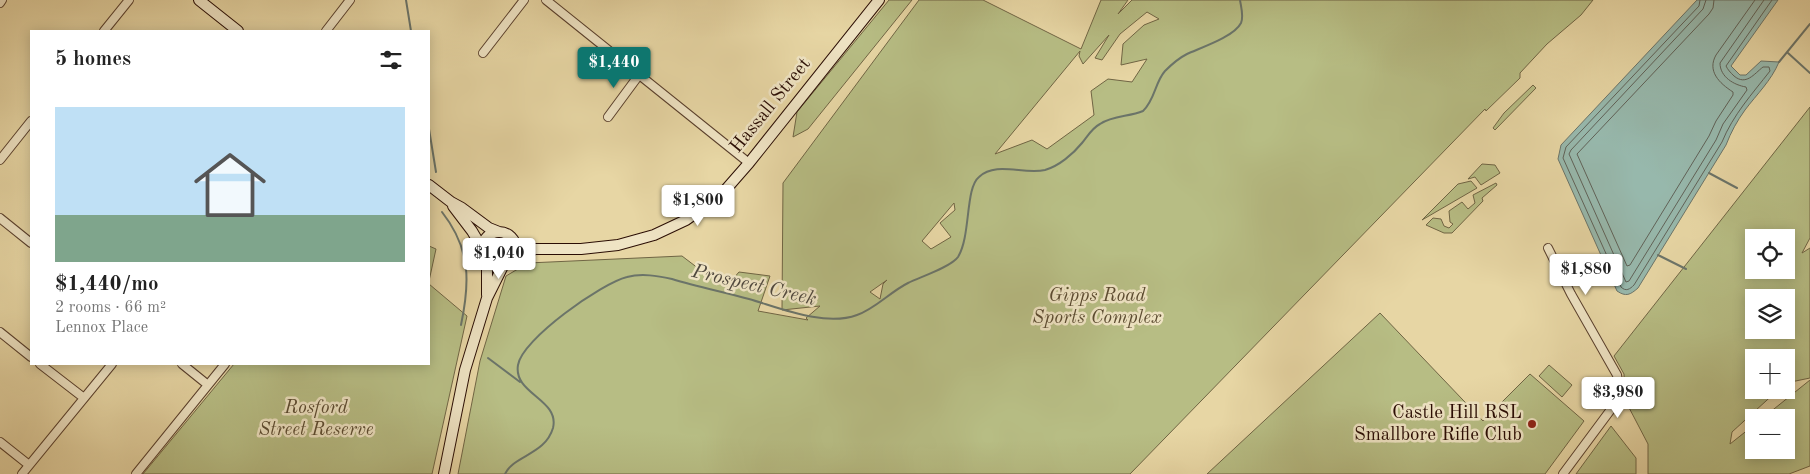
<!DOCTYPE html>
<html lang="en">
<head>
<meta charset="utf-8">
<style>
  :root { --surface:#fff; --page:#f6f6f6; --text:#222; --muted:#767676; --line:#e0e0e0; --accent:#0f766e }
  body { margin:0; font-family:"Old Standard TT",serif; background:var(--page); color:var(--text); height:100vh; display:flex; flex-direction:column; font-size:19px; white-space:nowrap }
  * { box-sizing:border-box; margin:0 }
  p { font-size:16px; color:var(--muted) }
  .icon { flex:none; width:28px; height:28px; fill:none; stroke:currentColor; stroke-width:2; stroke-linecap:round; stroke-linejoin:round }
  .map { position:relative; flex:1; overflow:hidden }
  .panel { position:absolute; left:30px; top:30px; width:400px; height:335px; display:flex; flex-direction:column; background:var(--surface); border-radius:0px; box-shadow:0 2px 12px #0003 }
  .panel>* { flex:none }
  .tools { position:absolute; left:1745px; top:229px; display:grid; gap:10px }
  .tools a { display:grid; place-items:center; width:50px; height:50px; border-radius:0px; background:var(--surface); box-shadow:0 2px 12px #0003; font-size:25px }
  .price { position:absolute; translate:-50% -42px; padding:0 11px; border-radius:5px; background:#fff; color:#222; font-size:16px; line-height:32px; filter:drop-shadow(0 1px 2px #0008) }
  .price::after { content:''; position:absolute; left:50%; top:30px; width:15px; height:11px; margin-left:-8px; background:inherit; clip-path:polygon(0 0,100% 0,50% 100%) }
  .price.active { background:var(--accent); color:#fff }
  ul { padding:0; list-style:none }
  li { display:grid; align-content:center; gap:10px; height:265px; padding:0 25px }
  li+li { border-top:1px solid var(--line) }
  li span { display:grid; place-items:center; height:155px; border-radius:0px; color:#555 }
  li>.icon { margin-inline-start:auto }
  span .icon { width:90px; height:90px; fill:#fffc; stroke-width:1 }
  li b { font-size:21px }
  h2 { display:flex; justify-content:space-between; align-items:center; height:60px; padding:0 25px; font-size:21px }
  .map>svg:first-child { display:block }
  .green { fill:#b7bd84; stroke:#706544; fill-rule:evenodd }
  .water { fill:#97b8ac; stroke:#6b7469 }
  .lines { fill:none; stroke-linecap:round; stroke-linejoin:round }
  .shore { stroke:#606258; stroke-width:1 }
  .stream { stroke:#6b7469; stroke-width:2 }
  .minor-casing { stroke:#593f2c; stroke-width:10 }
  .secondary-casing { stroke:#2a0d04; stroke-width:12 }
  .minor { stroke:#efe4c4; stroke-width:8 }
  .secondary { stroke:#efe4c4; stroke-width:10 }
  .poi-dot { fill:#8f2418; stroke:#efe4c4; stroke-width:2 }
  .labels { text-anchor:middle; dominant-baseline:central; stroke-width:5; stroke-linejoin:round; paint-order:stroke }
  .street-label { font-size:19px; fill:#2a0d04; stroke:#efe4c4 }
  .park-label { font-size:19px; font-style:italic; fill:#5b4b31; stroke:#efe4c4 }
  .poi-label { font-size:19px; fill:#2a0d04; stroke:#efe4c4; text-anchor:end }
  .water-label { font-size:20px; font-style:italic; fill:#50493f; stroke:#efe4c4 }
</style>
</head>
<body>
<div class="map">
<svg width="1810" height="474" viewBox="0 0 1810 474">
  <rect width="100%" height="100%" fill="#e7d6a4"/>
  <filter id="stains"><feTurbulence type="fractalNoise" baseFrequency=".004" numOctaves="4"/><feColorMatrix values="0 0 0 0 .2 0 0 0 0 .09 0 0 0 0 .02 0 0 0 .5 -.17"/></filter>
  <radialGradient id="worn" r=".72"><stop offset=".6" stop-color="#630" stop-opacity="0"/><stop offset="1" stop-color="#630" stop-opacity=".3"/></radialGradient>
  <path class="green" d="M889 0H912L808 129 793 137 797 112Z
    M919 0H983L1081 49 1101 0H1128L1118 14 1132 0H1593L1581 15 1547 44 1520 73V78L1486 111 1485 109 1130 474H458L480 361 506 276 528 263 682 256 707 275 732 280 739 272 770 276 758 311 808 320 806 318 820 306 782 310 783 183ZM1147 12 1159 19 1144 25 1123 44 1121 65 1147 59 1132 82 1108 79 1091 91 1094 115 1047 149 1032 140 995 154 1080 51 1079 56 1083 64 1109 35 1095 58 1102 60 1120 34ZM954 203 955 210 940 223 951 237 931 249 922 241ZM887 280 883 284 880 299 870 292Z
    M1533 85 1536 88 1495 130 1493 128 1504 113Z
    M1810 107V238L1802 253 1810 248V378L1786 383V358H1754V390H1778L1732 432 1730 444 1754 425V450H1786V418L1764 417 1810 380V466L1789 474H1648V444L1625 400 1624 374 1614 356ZM1754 238H1786V270H1754ZM1754 298H1786V330H1754Z
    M1482 164 1495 165 1500 173 1481 185 1475 177 1468 179Z
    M1471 181 1477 188 1422 220 1458 184Z
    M1496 183 1497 185 1482 198 1483 201 1452 233H1444L1426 225 1433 218 1441 219 1444 226 1449 228 1453 224 1450 222 1449 211 1462 202 1468 209 1475 203 1473 195Z
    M429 246 436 249 429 281Z
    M429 284 467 316 432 474H143L234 364H429Z
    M1380 313 1483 421 1530 374 1584 421 1545 474H1207Z
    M1549 365 1572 385 1562 397 1539 376Z
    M1611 426 1636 458V474H1576Z"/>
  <path class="water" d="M1697 0H1778L1731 66 1740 75H1746L1761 61 1779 62C1771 81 1757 94 1745 110 1737 121 1731 132 1726 145L1638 288C1630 295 1626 297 1617 291L1558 159 1561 145Z"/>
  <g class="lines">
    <path class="shore" d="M1700 0 1699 6 1566 147 1563 158 1621 287C1626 292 1630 289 1634 285L1722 142C1733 115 1752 94 1770 71L1769 67H1763C1754 74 1746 86 1734 76 1730 72 1728 70 1726 66L1772 0
      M1706 0 1703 9 1571 150 1569 154 1626 282 1629 281 1716 140 1723 124 1747 90 1746 87C1734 85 1720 77 1720 63L1764 0
      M1714 0 1713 8 1709 14 1577 154 1627 266 1630 265 1709 136 1716 121 1733 95V92C1719 83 1707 71 1716 55L1755 0"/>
    <path class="stream" d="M406 0 411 31
      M1788 53 1810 73
      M1779 62 1810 24
      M429 129 436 172
      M1709 173 1737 188
      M442 212C471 249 470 282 461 325
      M1658 255 1686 269
      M488 358 520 382
      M505 474C514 455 545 455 553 428 560 399 513 394 518 365 522 339 602 283 627 277 642 273 658 276 672 279 698 287 724 292 749 299 780 308 825 327 857 315 875 309 890 292 908 283 920 277 951 267 958 257 971 236 965 188 979 177 996 161 1024 175 1045 170 1059 166 1073 154 1082 143 1087 137 1092 128 1100 124 1113 115 1129 117 1143 111 1155 100 1155 82 1165 71 1172 64 1179 58 1187 54 1200 48 1234 37 1241 23 1244 16 1241 7 1240 0"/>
    <g class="minor-casing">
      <path id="minor" d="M546 0 749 163
        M0 3 2 0
        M104 31 129 0
        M326 31 350 0
        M483 53 524 0
        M608 117 639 75
        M0 160 31 121
        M0 218 31 243
        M1548 248 1571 294 1617 375C1620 388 1619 396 1612 408L1563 474
        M0 332 31 357
        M40 364 84 398
        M182 364 208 385
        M0 442 29 465
        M22 474 112 364
        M136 474 225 364"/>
    </g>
    <g class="secondary-casing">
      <path id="secondary" d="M199 0 238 31
        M429 185 451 202 462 208 489 228 499 232
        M453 206 472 231 482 248
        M482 249a17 17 0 1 1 34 0a17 17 0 1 1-34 0Z
        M514 258 535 249H581L618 245 654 235 686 220 721 195 749 163 879 0
        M487 262V295
        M444 474 465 370 487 298 503 266"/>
    </g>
    <use href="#minor" class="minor"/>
    <use href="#secondary" class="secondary"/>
  </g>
  <circle class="poi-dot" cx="1532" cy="424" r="5"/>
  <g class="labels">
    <g class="street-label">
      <text transform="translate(771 106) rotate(-51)">Hassall Street</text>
    </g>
    <g class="park-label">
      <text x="1097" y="296">Gipps Road<tspan x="1097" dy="22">Sports Complex</tspan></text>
      <text x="316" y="408">Rosford<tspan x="316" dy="22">Street Reserve</tspan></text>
    </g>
    <g class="poi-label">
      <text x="1522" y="413">Castle Hill RSL<tspan x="1522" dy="22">Smallbore Rifle Club</tspan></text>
    </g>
    <g class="water-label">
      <text transform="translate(754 286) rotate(13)">Prospect Creek</text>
    </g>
  </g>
  <rect width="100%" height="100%" filter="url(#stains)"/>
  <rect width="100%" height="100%" fill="url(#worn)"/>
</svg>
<div class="tools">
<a><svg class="icon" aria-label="locate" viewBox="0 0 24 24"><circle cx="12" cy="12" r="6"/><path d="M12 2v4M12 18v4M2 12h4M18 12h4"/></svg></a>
<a><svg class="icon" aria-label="layers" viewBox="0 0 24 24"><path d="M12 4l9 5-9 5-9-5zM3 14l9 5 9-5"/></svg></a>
<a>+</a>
<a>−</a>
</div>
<b class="price active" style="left:614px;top:89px">$1,440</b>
<b class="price" style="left:698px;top:227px">$1,800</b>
<b class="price" style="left:499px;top:280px">$1,040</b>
<b class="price" style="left:1586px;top:296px">$1,880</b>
<b class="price" style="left:1618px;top:419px">$3,980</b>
<section class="panel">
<h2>5 homes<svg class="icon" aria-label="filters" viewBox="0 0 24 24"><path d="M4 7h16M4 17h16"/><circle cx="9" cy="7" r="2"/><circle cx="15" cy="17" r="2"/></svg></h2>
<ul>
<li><span style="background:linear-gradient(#bfe0f5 70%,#7fa58c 0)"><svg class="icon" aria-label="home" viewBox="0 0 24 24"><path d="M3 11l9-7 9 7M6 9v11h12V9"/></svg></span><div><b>$1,440/mo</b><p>2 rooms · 66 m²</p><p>Lennox Place</p></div></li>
</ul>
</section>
</div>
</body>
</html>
